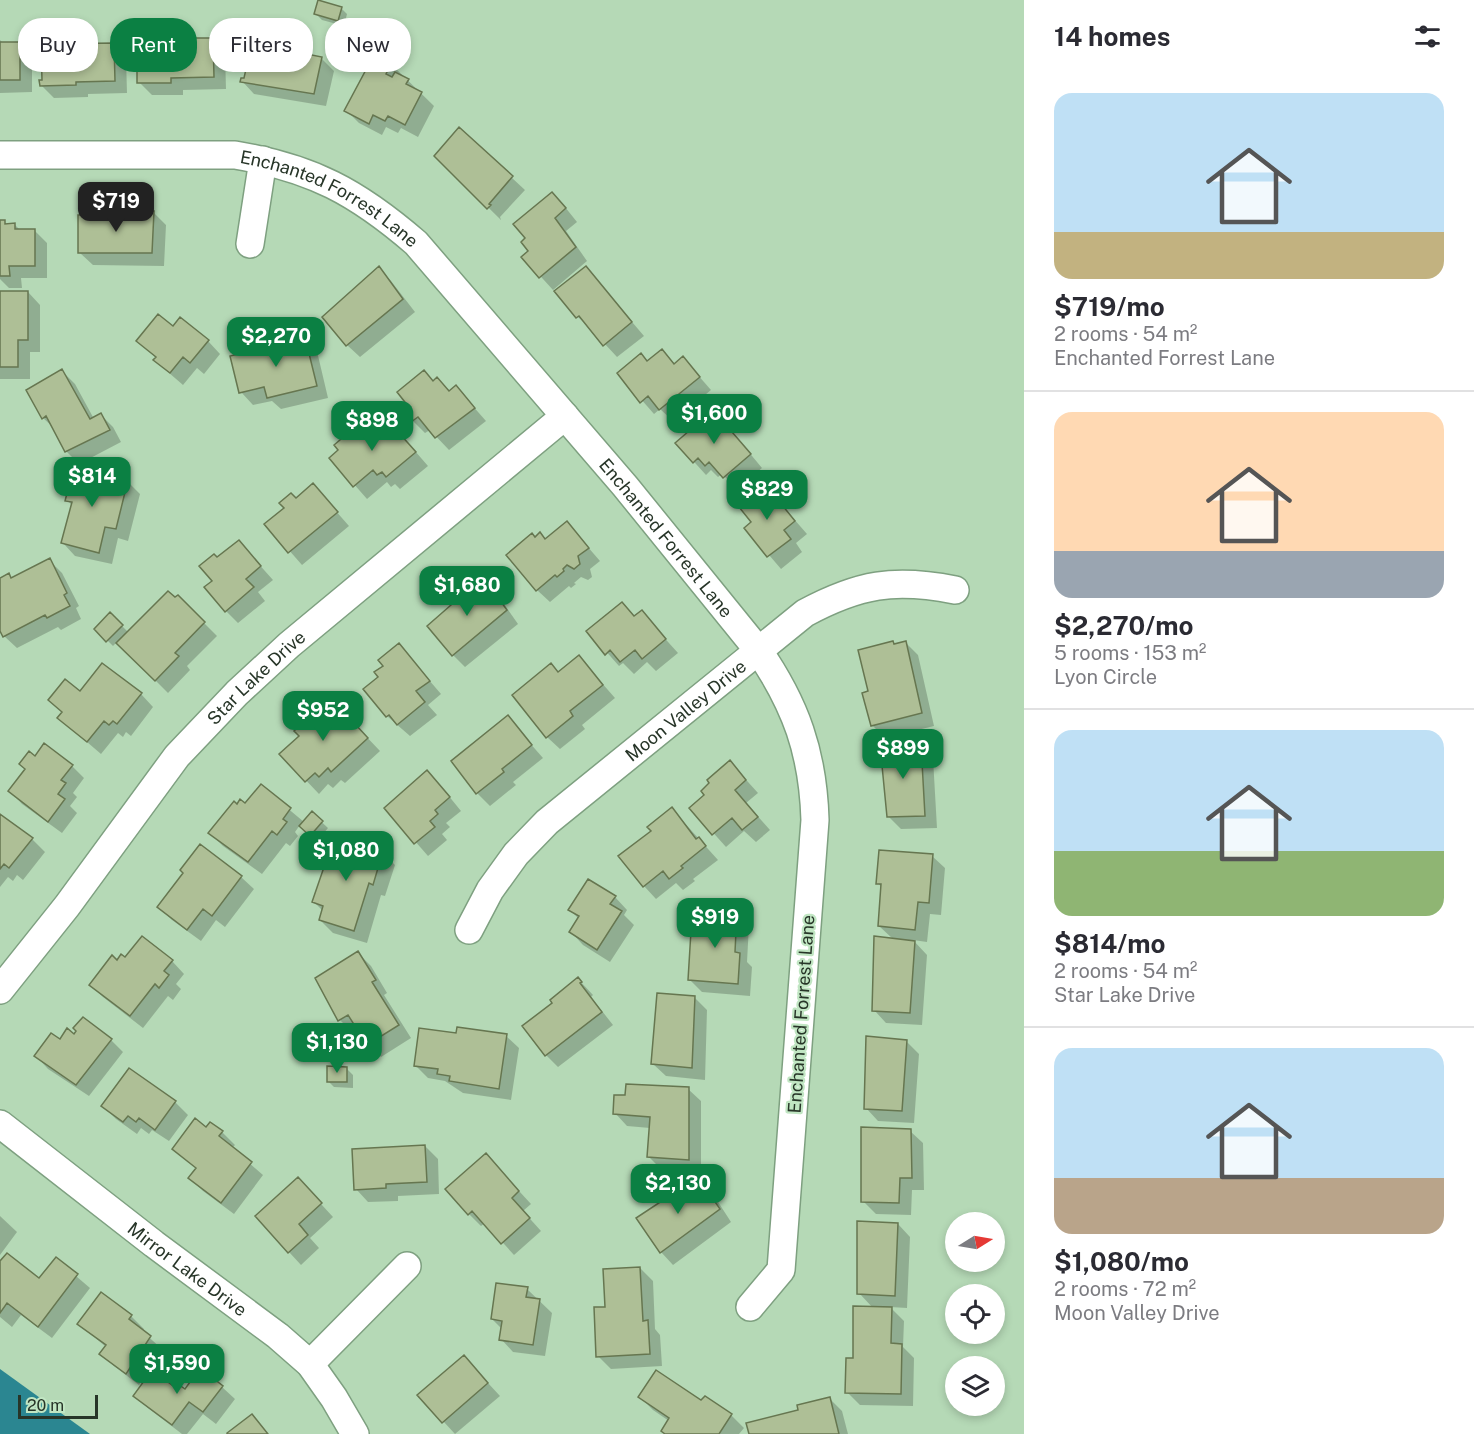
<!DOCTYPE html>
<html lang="en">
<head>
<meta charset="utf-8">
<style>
  :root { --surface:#fff; --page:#f7f7f7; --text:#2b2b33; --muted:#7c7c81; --line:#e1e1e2; --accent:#0b8043 }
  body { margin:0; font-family:"Public Sans",sans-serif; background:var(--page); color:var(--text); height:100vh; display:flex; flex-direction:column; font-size:22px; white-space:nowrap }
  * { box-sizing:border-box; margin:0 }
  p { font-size:20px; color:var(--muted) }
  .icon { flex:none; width:33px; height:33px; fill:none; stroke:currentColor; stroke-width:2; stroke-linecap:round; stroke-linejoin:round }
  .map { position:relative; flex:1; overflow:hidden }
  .panel { display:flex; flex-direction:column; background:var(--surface); width:450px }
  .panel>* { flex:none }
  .guide { position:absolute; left:18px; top:18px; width:570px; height:54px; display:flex; gap:12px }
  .needle { width:39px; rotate:79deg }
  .buttons { position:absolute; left:945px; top:1212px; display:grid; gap:12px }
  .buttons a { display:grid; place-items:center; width:60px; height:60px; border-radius:50%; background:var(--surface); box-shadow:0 3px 9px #0003; font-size:30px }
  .scale { position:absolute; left:18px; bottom:15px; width:80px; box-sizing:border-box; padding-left:6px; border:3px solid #273528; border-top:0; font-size:16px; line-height:21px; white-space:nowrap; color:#273528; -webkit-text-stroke:4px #c1e6c3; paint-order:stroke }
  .price { position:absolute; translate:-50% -51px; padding:0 14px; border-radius:12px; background:var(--accent); color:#fff; font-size:20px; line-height:39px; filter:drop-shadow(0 2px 3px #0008) }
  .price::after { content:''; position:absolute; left:50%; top:36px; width:18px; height:14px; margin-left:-9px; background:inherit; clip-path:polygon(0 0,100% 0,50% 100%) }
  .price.on { background:#222; color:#fff }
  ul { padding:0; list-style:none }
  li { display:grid; align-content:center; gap:12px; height:318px; padding:0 30px }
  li+li { border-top:2px solid var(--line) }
  li span { display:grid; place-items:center; height:186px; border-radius:18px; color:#555 }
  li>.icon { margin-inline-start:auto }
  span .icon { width:108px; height:108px; fill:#fffc; stroke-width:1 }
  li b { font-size:26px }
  h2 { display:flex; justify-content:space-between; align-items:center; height:72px; padding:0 30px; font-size:26px }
  .tag { padding:0 21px; border-radius:24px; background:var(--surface); box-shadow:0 3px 9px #0003; font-size:21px; line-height:54px }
  .tag.on { background:var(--accent); color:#fff }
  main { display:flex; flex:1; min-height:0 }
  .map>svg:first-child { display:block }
  .water { fill:#2b8691 }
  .shadow { fill:#0003 }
  .building { fill:#aebf96; stroke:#667650; stroke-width:1.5 }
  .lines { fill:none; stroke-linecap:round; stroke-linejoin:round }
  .minor-casing { stroke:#7ea080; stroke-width:30 }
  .minor { stroke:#fff; stroke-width:27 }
  .labels { text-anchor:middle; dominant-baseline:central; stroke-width:4.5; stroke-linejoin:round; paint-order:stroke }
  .street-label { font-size:18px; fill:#273528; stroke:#c1e6c3 }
</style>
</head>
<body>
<main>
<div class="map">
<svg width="1024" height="1434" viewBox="0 0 1024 1434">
  <rect width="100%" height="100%" fill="#b5d9b6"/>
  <path class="water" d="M0 1369 90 1434H0Z"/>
  <path class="shadow" d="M341 8 347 14 344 26 322 20 316 14Z
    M186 30 196 40 212 39 225 52 226 89 183 90V95H152L139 82Z
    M0 40 3 43H19L32 56V92L0 93Z
    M114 44 126 57 127 93 88 94V97L54 98 41 85Z
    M321 58 334 71 326 106 254 94 242 81Z
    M391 64 434 106 418 137 401 128 398 133 386 127 382 135 359 123 346 110 377 72Z
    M459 129 525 190 500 217 501 220 436 156Z
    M565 207 577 222 566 231 587 261 553 290 523 257 530 251 523 242Z
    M153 212 166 225 164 266 93 265 80 253 120 216Z
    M0 222H4L7 225H15L20 230H34L47 243V278H21L22 288H9L0 279Z
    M379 268 391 281 415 312 360 357 347 345Z
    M586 268 644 336 617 357 591 329 578 317 556 292Z
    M0 292H28L40 305V352H30V379H0Z
    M173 328 208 341 220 354 204 374 197 368 183 385 168 372 155 360 156 358 138 341Z
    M304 335 316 347 328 398 281 409 272 401 253 405 241 392 274 347Z
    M662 351 676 365 683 358 711 390 673 421 660 409 654 414 619 374 648 362Z
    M62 371 75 384 94 419 101 415 113 427 121 442 79 464 66 451 54 428 43 418Z
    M437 379 450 391 456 387 486 421 449 450 430 430 425 433 413 421 434 382Z
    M395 428 428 466 400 489 395 484 391 487 387 482 367 499 331 458 352 441Z
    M733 433 762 468 737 489 722 474 718 477 711 470 706 475 677 443Z
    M127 481 140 494 128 541 118 538 112 564 75 556 63 543 72 505 67 500Z
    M313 485 349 526 302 565 266 524Z
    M766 487 807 534 796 543 802 552 781 569 746 528 753 522Z
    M567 523 600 561 590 569 592 577 588 580 581 577 574 583 576 584 571 588 569 586 550 602 537 590 535 538 546 540Z
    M239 542 273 580 258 592 265 601 238 623 226 611 214 581 218 559Z
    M49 560 62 573 79 606 76 608 81 619 61 630 58 627 17 648 4 636 0 628V579L9 575 13 579Z
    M482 579 495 591 518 624 465 667 453 655Z
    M178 597 217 636 187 666 190 670 168 693 117 642 113 646 96 629 110 614 128 632Z
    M622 604 635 617 641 612 678 653 656 671 647 662 634 674 623 663 619 666 588 631Z
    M906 643 918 655 934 726 885 738 872 725 870 692 895 645Z
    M399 645 441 694 428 705 437 715 410 736 387 716 380 678 385 666Z
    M579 657 615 698 582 725 585 729 560 749 547 737 559 673Z
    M81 693 141 694 153 707 131 736 126 732 123 737 118 733 101 754 59 718Z
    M343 712 380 751 345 783 341 780 333 788 328 784 319 794 281 754Z
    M507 717 543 758 513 782 516 785 490 806 477 793 453 761Z
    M921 745 933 758 937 828 901 829 889 817Z
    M730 762 758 793 746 803 770 830 756 842 744 831 726 847 691 808 706 795Z
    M72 766 84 778 73 793 77 797 70 806 77 813 62 833 22 804 10 791Z
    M439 784 461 811 446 823 450 827 442 834 447 840 428 856 386 808Z
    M261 786 304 822 312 813 328 828 317 841 300 825 295 832 298 836 290 846 286 843 262 874 223 846 210 833 245 806Z
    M672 809 718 860 693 879 695 881 683 890 676 883 656 899 644 886 653 831Z
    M0 816 32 839 45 852 23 880 17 875 13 881 8 877 0 887Z
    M382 852 395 865 385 896 381 895 367 943 333 933 320 920 323 911 314 902Z
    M932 856 945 868 941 915 930 914 927 942 913 940 927 955 922 1025 886 1023 874 1010 893 939 879 926 882 888 878 883Z
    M241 877 254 889 225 927 216 920 201 941 172 920 159 907Z
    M615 897 627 910 624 915 634 925 610 962 583 945 571 932 579 919 570 910Z
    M737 912 749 925 747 962 752 967 750 996 702 992 689 979 702 934Z
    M358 953 371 966 387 993 384 995 411 1038 381 1057 368 1044 358 1029 352 1032 340 1020Z
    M126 960 172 961 184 974 176 984 181 989 173 1000 168 996 143 1028 103 997 91 985 117 962Z
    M578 979 593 995 591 997 613 1025 558 1067 546 1055 554 1003Z
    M694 997 707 1010 705 1080 666 1076 653 1064Z
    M457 1034 506 1036 519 1048 511 1100 463 1093 445 1081 428 1078 415 1065Z
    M75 1036 111 1040 123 1052 89 1096 48 1069 36 1056Z
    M906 1041 919 1054 914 1123 878 1121 866 1108Z
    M347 1069 353 1075V1088L334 1087 328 1081Z
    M129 1070 175 1102 188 1115 169 1141 152 1130 149 1134 141 1128 137 1134 116 1119 103 1106Z
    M688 1089 701 1101V1172L661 1169 649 1157 650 1128 627 1126 615 1113Z
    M207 1129 222 1132 235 1145 232 1148 263 1175 234 1214 203 1191 190 1178 197 1169 174 1149Z
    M910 1131 923 1143 924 1190H912L911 1215 876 1214 863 1201Z
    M425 1146 438 1159 439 1194 398 1196V1201L368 1202 356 1189Z
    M498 1168 531 1204 523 1211 541 1231 514 1255 485 1223 481 1226 469 1214Z
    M698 1179 711 1191 731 1222 673 1265 661 1252Z
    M310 1192 333 1217 310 1238 319 1248 301 1265 289 1252Z
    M0 1216 17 1232 0 1255Z
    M898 1224 910 1237 907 1308 890 1307 904 1321 903 1347 914 1358 913 1406 860 1405 847 1392 854 1360 873 1308 859 1293Z
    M56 1259 90 1288 52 1338 21 1315 12 1327 0 1317V1263L39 1280Z
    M640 1268 653 1281 655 1329 660 1335 662 1366 611 1369 598 1356 606 1308Z
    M527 1289 552 1313 545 1356 513 1352 501 1339 502 1329 492 1319Z
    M101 1294 131 1316 144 1329 142 1331 163 1350 139 1385 114 1366 101 1354 106 1347 79 1324Z
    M464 1357 500 1396 455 1434 419 1395Z
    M173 1387 185 1391 222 1387 235 1399 216 1424 203 1414 187 1434H182L148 1408 135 1396Z
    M640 1397 702 1402 731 1415 744 1428 739 1434H666L669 1421 653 1410Z
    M829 1398 842 1411 848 1434H751Z"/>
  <path class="building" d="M318 0 342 7 338 21 314 14Z
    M187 28V38H213L214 77 171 78V83H137V29Z
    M0 42H20V80H0Z
    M114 43 115 81 76 82V85L40 86 39 80H42L41 44Z
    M252 43 322 57 314 94 240 82 241 78H244Z
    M383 58 392 63 386 74 392 77 395 72 409 79 406 84 422 92 405 125 388 116 385 121 373 115 369 124 344 111 368 66 376 70Z
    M459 127 513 176 489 204 491 205 487 209 434 156Z
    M552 192 566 208 555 218 576 247 539 278 521 257 528 251 521 242 525 238 513 224Z
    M118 211H154L152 253H78V215H118Z
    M0 220H5V224L15 223V229H35V266H9L10 276H0Z
    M379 266 403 299 346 346 322 317Z
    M586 266 632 322 603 346 579 316 576 318 554 291Z
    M0 291H28V340H18V367H0Z
    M158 314 173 326 180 317 209 340 190 363 183 357 170 373 153 360 156 357 136 341Z
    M304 333 317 386 267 398 264 387 239 393 230 356 272 346 271 341Z
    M662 349 674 364 683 356 700 377 659 410 648 396 640 403 617 373 641 353 647 361Z
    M62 369 90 419 101 413 110 430 65 452 46 416 42 419 26 390Z
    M424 370 433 381 437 377 449 391 456 385 475 408 435 438 418 417 411 422 403 410 408 406 397 392Z
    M711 412 718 420 720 418 751 454 723 478 709 462 705 466 698 458 693 463 675 443Z
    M382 414 416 452 386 477 382 472 377 475 373 470 353 487 329 458 338 450 334 445 347 434 352 439Z
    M74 467 128 480 116 529 105 527 99 553 61 543 72 502 65 501Z
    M313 483 338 512 288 553 264 524 284 508 279 503 291 493 296 498Z
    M766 485 795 521 784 530 791 539 767 557 744 528 751 522 739 507Z
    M567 521 589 548 578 556 580 564 574 569 567 565 563 569 564 571 557 577 555 575 536 591 506 555 532 533 535 537 540 532 545 539Z
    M239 540 261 566 246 579 254 587 225 612 204 587 212 581 199 566 214 554 217 557Z
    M50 558 67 593 64 595 70 606 47 618 45 615 3 637 0 631V578L9 573 11 578Z
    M483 577 507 610 452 656 427 626Z
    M168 591 175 597 178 595 205 622 175 653 179 656 155 681 116 643Z
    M622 602 634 616 642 610 666 639 642 659 635 650 620 662 610 650 605 655 586 631Z
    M110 612 123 625 106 642 94 629Z
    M893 641 894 644 906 641 922 713 871 726 862 693 868 691 858 650Z
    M399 643 430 681 416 691 425 702 397 725 389 715 386 717 363 689 378 677 374 672 383 666 378 660Z
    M579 655 603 685 570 711 573 716 546 738 512 695 551 663 558 672Z
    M102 663 142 693 117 724 113 721 109 725 104 721 87 742 57 718 62 712 48 700 65 679 80 691Z
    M330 697 368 738 331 772 328 768 319 777 315 773 305 782 279 754 299 736 294 731Z
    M508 715 532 745 502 769 504 772 476 794 451 761Z
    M44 743 73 765 61 780 66 783 58 794 65 799 48 822 8 791 25 769 19 764 29 751 35 756Z
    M921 744 925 816 887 817 880 745Z
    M730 760 746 780 735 790 758 817 742 830 732 818 712 835 689 808 704 795 701 791 709 783 707 780Z
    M427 770 450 797 435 810 438 814 430 821 435 827 414 844 384 808Z
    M261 784 291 808 283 819 287 822 277 835 272 831 248 862 208 833 234 801 237 804 240 799 245 803Z
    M672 807 696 839 699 837 706 846 681 866 683 868 669 879 663 871 643 887 618 856 651 831 647 827Z
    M312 811 323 821 310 836 299 826Z
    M0 814 33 838 9 868 4 864 0 869Z
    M334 838 383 851 373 885 369 883 354 931 319 920 323 906 312 902Z
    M200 844 242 876 212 916 203 909 187 930 157 907 183 873 180 870Z
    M879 850 933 854 929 903 918 902 915 930 878 926 881 884H876Z
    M588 879 616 896 610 904 622 911 597 950 569 932 579 916 568 910Z
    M702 908 737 911 735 952 740 953 738 984 688 980 691 931 701 932Z
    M142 936 173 960 164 971 169 975 159 988 155 984 130 1016 89 985 112 955 117 960 121 954 125 957Z
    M874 936 915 941 910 1013 872 1011Z
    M358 951 376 980 372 982 399 1025 367 1045 348 1015 338 1021 315 978Z
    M578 977 582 982 580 983 602 1012 545 1056 522 1026 552 1003 550 1000Z
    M657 993 695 996 692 1068 651 1064Z
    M83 1017 112 1039 76 1085 34 1056 51 1033 60 1039 67 1028 74 1034 76 1031 73 1028Z
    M457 1027 507 1034 499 1089 449 1081 450 1076 437 1074 438 1069 414 1066 419 1028 456 1033Z
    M866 1036 907 1040 902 1111 864 1109Z
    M327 1066 347 1067V1082H327Z
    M129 1068 176 1101 155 1130 139 1118 136 1122 128 1116 123 1122 101 1106Z
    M626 1084 689 1087V1160L647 1157 650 1117 613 1114 614 1095H625Z
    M195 1118 206 1127 210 1122 223 1131 219 1136 252 1162 221 1203 188 1178 196 1168 172 1149Z
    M861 1127 911 1129 912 1178H900L899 1203 861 1202Z
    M425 1145 427 1182 386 1184V1188L354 1190 352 1149Z
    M486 1153 519 1191 512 1198 530 1218 501 1244 472 1211 468 1215 445 1189Z
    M298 1177 322 1203 299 1224 308 1235 288 1253 255 1216Z
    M698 1177 720 1209 660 1253 636 1218Z
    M857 1221 898 1223 895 1296 857 1294Z
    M7 1253 39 1278 56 1257 78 1274 38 1327 7 1303 0 1313V1261Z
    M640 1267 643 1321 648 1320 650 1354 596 1357 594 1307H605L603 1269Z
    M496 1283 528 1287 526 1297 540 1299 533 1345 499 1340 502 1321 491 1319Z
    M101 1292 132 1315 129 1319 151 1336 126 1374 99 1354 106 1345 77 1324Z
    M853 1306 892 1307 891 1343 902 1344 901 1394 845 1393 846 1358H853Z
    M464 1355 488 1383 442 1423 417 1395Z
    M200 1368 223 1386 203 1412 189 1402 172 1425 133 1396 152 1370 172 1385 175 1382 185 1389Z
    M656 1370 701 1400 705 1396 732 1414 719 1434H665L661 1431 669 1418 638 1397Z
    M830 1397 839 1434H749L746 1423 798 1410 797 1405Z
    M252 1414 268 1434H227V1433Z"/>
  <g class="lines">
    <g class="minor-casing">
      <g id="minor">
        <path id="s1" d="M0 155H235C312 168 357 192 416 243L625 486 758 650C796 705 813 753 815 820L781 1270 750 1307"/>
        <path d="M250 244 263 160"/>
        <path id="s2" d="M469 930 490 890 516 854 547 822 805 613C859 584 894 578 955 590"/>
        <path id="s3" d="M0 990 67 906 177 756 237 693 289 645 565 416"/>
        <path id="s4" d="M0 1124 154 1244 278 1336 310 1364 334 1398 355 1434"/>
        <path d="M310 1364 407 1266"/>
      </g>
    </g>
    <use href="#minor" class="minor"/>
  </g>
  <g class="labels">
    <g class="street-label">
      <text stroke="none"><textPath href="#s1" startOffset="340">Enchanted Forrest Lane</textPath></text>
      <text stroke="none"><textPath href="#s1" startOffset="826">Enchanted Forrest Lane</textPath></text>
      <text stroke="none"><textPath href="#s3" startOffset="405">Star Lake Drive</textPath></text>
      <text stroke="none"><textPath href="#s2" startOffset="312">Moon Valley Drive</textPath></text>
      <text transform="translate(801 1014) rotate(-86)">Enchanted Forrest Lane</text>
      <text stroke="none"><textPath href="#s4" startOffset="237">Mirror Lake Drive</textPath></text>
    </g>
  </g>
</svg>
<div class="buttons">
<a><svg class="needle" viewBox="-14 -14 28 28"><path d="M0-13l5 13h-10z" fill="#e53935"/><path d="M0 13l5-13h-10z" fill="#7c7c81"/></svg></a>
<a><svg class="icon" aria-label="locate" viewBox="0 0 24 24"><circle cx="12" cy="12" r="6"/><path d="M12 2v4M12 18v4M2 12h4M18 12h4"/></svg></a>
<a><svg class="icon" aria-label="layers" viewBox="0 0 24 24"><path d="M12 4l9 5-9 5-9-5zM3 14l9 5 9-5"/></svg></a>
</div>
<div class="scale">20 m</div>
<b class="price on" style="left:116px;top:233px">$719</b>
<b class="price" style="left:276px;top:368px">$2,270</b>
<b class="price" style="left:714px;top:445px">$1,600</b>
<b class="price" style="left:372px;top:452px">$898</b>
<b class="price" style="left:92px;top:508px">$814</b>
<b class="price" style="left:767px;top:521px">$829</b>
<b class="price" style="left:467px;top:617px">$1,680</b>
<b class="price" style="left:323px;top:742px">$952</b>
<b class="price" style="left:903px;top:780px">$899</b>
<b class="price" style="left:346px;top:882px">$1,080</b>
<b class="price" style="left:715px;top:949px">$919</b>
<b class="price" style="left:337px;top:1074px">$1,130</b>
<b class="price" style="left:678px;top:1215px">$2,130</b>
<b class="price" style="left:177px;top:1395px">$1,590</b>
<div class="guide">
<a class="tag">Buy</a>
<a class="tag on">Rent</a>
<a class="tag">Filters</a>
<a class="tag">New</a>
</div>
</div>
<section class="panel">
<h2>14 homes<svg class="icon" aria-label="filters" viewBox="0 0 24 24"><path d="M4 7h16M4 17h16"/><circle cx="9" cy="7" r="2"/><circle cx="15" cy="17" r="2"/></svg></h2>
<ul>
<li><span style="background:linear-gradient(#bfe0f5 75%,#c2b280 0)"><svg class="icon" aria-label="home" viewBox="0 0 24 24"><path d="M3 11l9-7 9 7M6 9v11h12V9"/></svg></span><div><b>$719/mo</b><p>2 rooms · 54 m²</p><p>Enchanted Forrest Lane</p></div></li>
<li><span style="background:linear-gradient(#ffd9b3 75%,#9aa5b1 0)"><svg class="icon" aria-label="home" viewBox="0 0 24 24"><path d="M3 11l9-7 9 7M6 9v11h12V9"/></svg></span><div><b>$2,270/mo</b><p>5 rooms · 153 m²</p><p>Lyon Circle</p></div></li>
<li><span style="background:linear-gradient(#bfe0f5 65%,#8fb573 0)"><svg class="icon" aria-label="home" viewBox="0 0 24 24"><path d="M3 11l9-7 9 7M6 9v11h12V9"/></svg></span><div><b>$814/mo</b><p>2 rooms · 54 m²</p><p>Star Lake Drive</p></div></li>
<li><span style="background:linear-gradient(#bfe0f5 70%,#b9a48a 0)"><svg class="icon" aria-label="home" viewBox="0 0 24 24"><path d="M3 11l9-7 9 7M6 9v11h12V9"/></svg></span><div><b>$1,080/mo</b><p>2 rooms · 72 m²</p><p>Moon Valley Drive</p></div></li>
</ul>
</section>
</main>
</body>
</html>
